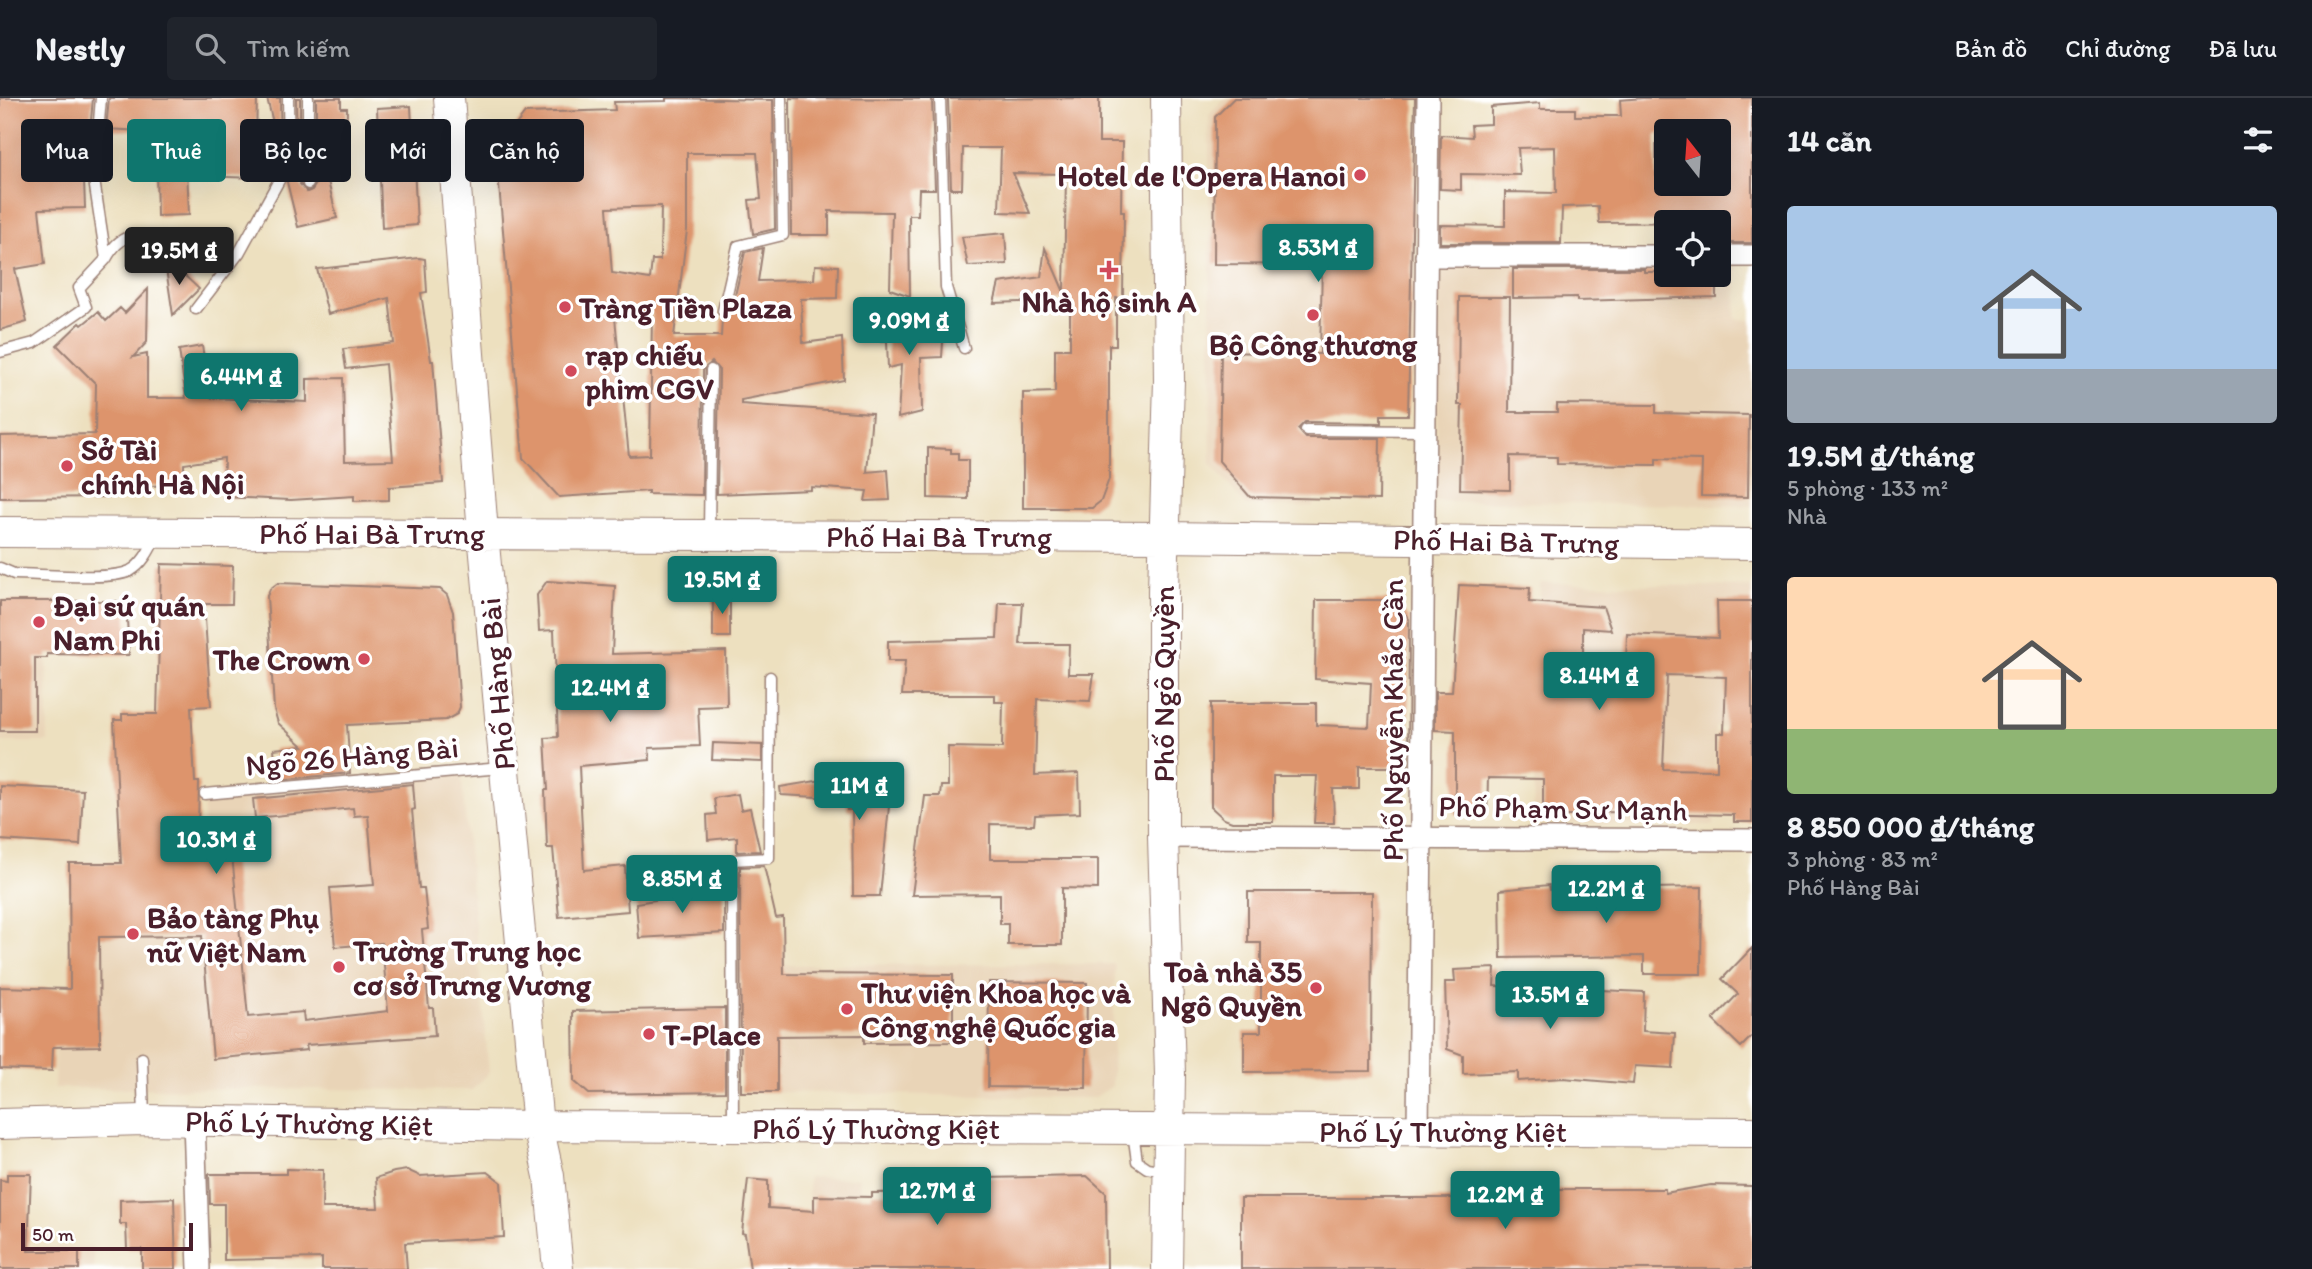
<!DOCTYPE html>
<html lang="vi">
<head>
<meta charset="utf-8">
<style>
  :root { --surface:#171b24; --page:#20242c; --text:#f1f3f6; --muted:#9ea1a6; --line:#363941; --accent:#0f766e }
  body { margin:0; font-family:Itim,sans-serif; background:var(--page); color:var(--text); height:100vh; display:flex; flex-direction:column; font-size:26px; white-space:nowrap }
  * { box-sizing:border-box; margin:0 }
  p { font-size:23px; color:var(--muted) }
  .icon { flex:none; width:38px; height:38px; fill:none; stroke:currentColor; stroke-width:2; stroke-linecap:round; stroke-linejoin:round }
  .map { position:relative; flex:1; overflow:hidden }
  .panel { display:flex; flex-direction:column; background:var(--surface); width:560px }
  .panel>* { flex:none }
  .guide { position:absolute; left:21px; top:21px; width:665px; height:63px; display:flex; gap:14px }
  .needle { width:46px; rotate:343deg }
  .fabs { position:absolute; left:1654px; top:21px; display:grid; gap:14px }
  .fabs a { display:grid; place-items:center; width:77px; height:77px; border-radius:7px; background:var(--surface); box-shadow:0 7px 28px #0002; font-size:35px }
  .scale { position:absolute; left:21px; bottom:18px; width:172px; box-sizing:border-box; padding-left:7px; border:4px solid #4a1f2b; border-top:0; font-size:19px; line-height:24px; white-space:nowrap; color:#4a1f2b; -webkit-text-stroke:5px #fff; paint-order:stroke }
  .price { position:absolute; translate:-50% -60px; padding:0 16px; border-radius:7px; background:var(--accent); color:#fff; font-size:23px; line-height:46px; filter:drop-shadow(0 2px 4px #0008) }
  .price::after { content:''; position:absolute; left:50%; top:42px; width:21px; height:16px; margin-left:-10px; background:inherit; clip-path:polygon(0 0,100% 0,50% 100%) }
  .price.on { background:#222; color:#fff }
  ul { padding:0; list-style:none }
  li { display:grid; align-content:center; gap:14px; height:371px; padding:0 35px }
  li span { display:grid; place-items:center; height:217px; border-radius:7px; color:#555 }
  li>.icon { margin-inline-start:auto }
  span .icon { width:126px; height:126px; fill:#fffc; stroke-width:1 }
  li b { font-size:30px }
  h2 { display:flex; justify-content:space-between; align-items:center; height:84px; padding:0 35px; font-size:30px }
  .chip { padding:0 24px; border-radius:7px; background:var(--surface); box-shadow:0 7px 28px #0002; font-size:24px; line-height:63px }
  .chip.on { background:var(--accent); color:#fff }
  header { display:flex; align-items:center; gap:42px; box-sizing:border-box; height:98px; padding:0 35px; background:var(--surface); border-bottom:2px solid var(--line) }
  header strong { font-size:33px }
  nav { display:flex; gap:38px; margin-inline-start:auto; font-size:24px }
  .search { width:490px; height:63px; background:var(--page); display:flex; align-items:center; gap:18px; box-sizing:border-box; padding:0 24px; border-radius:7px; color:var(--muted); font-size:26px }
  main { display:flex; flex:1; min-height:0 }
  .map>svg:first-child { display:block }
  .built { fill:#e9d4b7 }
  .building { fill:#dd946c; fill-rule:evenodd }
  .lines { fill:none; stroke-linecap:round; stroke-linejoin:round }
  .lane-casing { stroke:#9c8075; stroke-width:13 }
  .street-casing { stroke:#9c8075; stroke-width:24 }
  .secondary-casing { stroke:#9c8075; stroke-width:32 }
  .lane { stroke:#fff; stroke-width:10 }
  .street { stroke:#fff; stroke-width:21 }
  .secondary { stroke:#fff; stroke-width:30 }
  .poi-dot { fill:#d1495b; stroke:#fff; stroke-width:2.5 }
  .labels { text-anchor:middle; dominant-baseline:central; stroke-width:7; stroke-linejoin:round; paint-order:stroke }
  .poi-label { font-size:30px; font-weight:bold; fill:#4a1f2b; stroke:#fff; text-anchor:start }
  .street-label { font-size:30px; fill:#4a1f2b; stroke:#fff }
</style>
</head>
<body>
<header>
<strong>Nestly</strong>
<div class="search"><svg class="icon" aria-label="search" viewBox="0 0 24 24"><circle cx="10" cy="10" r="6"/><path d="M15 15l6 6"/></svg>Tìm kiếm</div>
<nav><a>Bản đồ</a><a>Chỉ đường</a><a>Đã lưu</a></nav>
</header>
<main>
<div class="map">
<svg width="1752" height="1171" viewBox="0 0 1752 1171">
  <rect width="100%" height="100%" fill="#fff"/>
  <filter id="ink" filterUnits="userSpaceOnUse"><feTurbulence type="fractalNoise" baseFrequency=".0143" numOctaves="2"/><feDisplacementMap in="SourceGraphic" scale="14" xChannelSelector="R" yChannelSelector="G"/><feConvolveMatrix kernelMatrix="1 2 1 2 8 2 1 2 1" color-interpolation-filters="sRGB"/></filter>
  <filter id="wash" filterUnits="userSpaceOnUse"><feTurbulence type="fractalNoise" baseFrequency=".00686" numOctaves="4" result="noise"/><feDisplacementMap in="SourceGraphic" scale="28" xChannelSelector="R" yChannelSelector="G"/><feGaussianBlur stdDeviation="1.57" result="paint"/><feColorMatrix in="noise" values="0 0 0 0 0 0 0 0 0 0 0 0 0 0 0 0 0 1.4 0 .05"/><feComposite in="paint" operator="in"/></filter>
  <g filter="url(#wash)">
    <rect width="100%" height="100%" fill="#ede0bf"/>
    <path class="built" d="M1224 0H1304L1305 155H1417L1416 280 1303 278 1302 337 1315 338 1313 409 1246 408 1211 366 1209 17Z
      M1439 165H1666V177H1718L1719 165H1737L1736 221 1752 222V408L1436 403Z
      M1540 485 1752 489V629H1715L1714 727 1533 725Z
      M0 560H47L48 644H0Z
      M461 673 489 975 472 992 54 990 55 949 70 893 69 765 189 764 203 733 204 697Z
      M1115 866 1112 988 1094 1000 777 994V943H738V867Z
      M808 1079 859 1080 862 1171H810Z
      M0 1149H93L94 1171H0Z"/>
    <g id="blocks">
      <path class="building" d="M0 0H93L88 54H83L85 110 39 111 45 166 15 171 27 224 0 232Z
        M109 0H257L255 80 199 78 200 36 106 31Z
        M267 0H280L281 58Z
        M296 0H300V86L307 94 312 92 316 86V0H341V10H347L346 72 325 71 337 120 298 129 287 84 297 65Z
        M666 0 773 2 775 131 753 136 749 102 761 101 757 55H687V132L674 238H721L722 221 731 215 745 154 763 150 758 183 814 182 815 167 838 168 837 200 801 201 803 245 842 240 844 282 741 302V306L872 315 867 374 888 372 890 402 865 403 867 393 811 389V392L717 396 719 272 712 264 703 272 702 397 648 396V393L559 399 523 360 496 53 525 15 615 12 614 4 666 3ZM661 108 660 162H652L650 181 612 175 607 110ZM614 210 652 215 650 357 629 358Z
        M790 0 932 1 935 91H919L918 117H909L910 198 890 191 892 114 829 113V137H791Z
        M1099 0V44H1122L1121 114H1124L1123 200H1116V247H1109V381L1101 403 1092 410H1023V295L1055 294V251H1070V202L994 205 999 185 1041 179 1045 150 1064 194 1066 76 1013 75 1030 115 999 114 1001 50H963L962 91H951L948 1Z
        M1234 0H1415L1408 317H1381V325L1305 324 1298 331 1306 340H1380L1379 402 1250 399 1219 363 1221 254 1320 256 1322 167 1214 166 1215 19Z
        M1643 0H1752V145H1718V124L1599 125 1598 108 1562 109 1561 145H1440V127L1505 128V94L1556 95 1555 49 1518 50 1520 77 1461 76V92L1440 91 1441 37 1472 39 1471 27 1491 26V9L1540 5V11H1575V18H1621L1620 2ZM1666 33H1718V86H1666V77L1656 78V36H1666Z
        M411 8 417 127 382 130 377 10Z
        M156 71H187L189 117 157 118Z
        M1005 135 1007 166 968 168 962 139Z
        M164 158 199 191 173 217Z
        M419 160 425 161 427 194 421 195 431 263H433L443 385 389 389V402L354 403V398L291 402 223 399 224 360 184 366V386L117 390V399L0 400V338L95 336 96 286 57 247 80 225 82 227 98 214 106 223 120 210 125 215 148 191 147 244 133 259 147 256V300H186L179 252 202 248 211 300 307 304V281L343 280 345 363 393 362 385 266 346 271 343 251 394 245 389 200 328 216 317 171Z
        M1513 171H1644V174H1666V177H1716V199L1577 203V199L1513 200Z
        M1459 199H1510L1509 314H1557V306L1656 307V315L1749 317 1748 399 1701 398 1702 362 1656 361V367L1557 366V359L1510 358V392L1460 391 1462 307H1458Z
        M873 223 944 229 942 259 921 260 922 314 898 320 901 267 888 270 887 243 870 242Z
        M928 350 951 351V355H958V362H968V401L928 400Z
        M161 466 233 468 232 506H204L211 608 191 609 195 684H199L198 730 229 727 248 919 303 914 304 923 388 913 382 845 335 849 330 790 374 787 368 717 354 718 353 710 255 720 253 701 413 686 415 711 412 712 419 790H424L428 831 422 832 429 910H433L435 938 306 947 307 952 213 961 202 838 99 839 100 948 53 949 52 973 0 971V889L70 891 69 765H121L114 622H122V616H157Z
        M547 483 615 488 612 556 726 553 727 608 698 609 700 648 649 650 650 662 579 668 584 772 625 768 628 813 559 819 553 750H547L545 692H548L545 640 558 639 554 532 539 533 537 497Z
        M278 485 440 491 447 497 453 514 460 609 457 616 446 622 347 627 350 675 277 682 274 651 303 648 278 625 274 611 267 498 270 491Z
        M1459 487 1530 490 1529 504 1603 509 1611 532 1583 530V591L1625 593 1627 536 1718 540 1717 503H1752V724H1734V717L1605 714V718H1543V681L1488 680 1487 717 1455 716V633L1435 632V594H1452ZM1667 577 1726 579 1724 635H1717V672L1663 671Z
        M713 497H730V539H713Z
        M1316 502H1394L1409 521 1408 669H1359V691H1333L1334 725H1314L1317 678H1273V724H1232L1224 721 1211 709V605H1316V627L1369 629 1371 585 1315 581Z
        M0 503H126L129 557 47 556V560H35V633H0Z
        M999 505H1023L1020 546H1069L1068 576H1094L1090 603 1037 601 1035 677 1079 675 1080 715 1035 717 1034 727 990 726V761H1098V791L1062 790V847H1008V826H1000V796L912 797 925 698H940L941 688H948V649L1002 650 1003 604H995V597H902L905 563H888V543L997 540Z
        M713 645 762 647V664L712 662Z
        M858 676 892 678 880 798H853L852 712H847V705H836V700L781 697 780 689Z
        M0 688 83 692 80 747 0 742Z
        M738 696 741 712 750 710 760 753 737 754V739L708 742 707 717 716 716 714 700Z
        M764 768 776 820 783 819 784 876 953 877V944L864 945V937L777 938V994H741L740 769Z
        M1549 787 1550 792 1702 789 1701 876H1644V858L1501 860 1500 792Z
        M724 791V835L639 840 636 805Z
        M1248 794H1372L1371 973 1244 974V934H1261V845H1248Z
        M1752 850V938L1741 949 1713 922 1738 896 1722 881Z
        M1495 870 1494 888 1562 891V896L1596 897 1600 892 1644 894 1643 933 1675 935 1673 970 1635 968 1633 986 1563 980 1518 983V974L1463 976V957L1447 951 1445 884H1455L1454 872Z
        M989 884 1087 885 1086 990 988 989Z
        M725 910V994L589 996 574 983 573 913Z
        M286 1071 323 1072 322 1110H378L376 1080 394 1074 407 1072 420 1078 488 1074 501 1084 504 1139 405 1145 407 1171H322V1160L224 1162V1106H210L209 1076H286Z
        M7 1076H31L28 1153H79V1171H0V1082L7 1083Z
        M1087 1078 1106 1095 1107 1171H750L745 1136 742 1135 748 1081 768 1083V1110L814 1113V1098L872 1099V1095L925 1094V1081Z
        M1711 1087 1752 1088V1171H1241V1100H1557V1091H1665V1095Z
        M174 1100 176 1171H142V1151H127L126 1126H120V1102Z"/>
    </g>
  </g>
  <g filter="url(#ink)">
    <use href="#blocks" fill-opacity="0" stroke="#9c8075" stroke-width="2"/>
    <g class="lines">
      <g class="lane-casing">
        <path id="lane" d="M308 0V86
          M940 0 946 189 964 250
          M106 161C119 137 135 132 159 146
          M196 211 239 155 289 64 288 0
          M723 213 738 148 783 137 781 0
          M0 254 34 245 86 209 79 190 106 161 94 82 101 0
          M1306 332 1425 333
          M709 434 711 272
          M0 470 14 476C40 476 108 483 130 473 143 466 150 451 156 439
          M205 696 501 670
          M142 960 144 1019
          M733 1027 732 762 769 760 770 579
          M1133 1034 1137 1063 1147 1070 1165 1073"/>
      </g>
      <g class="street-casing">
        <path id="street" d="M1426 158H1666
          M1718 158H1752
          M1163 739 1752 742
          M194 1023 199 1171
          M1418 1034 1428 0"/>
      </g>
      <g class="secondary-casing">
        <path id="secondary" d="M449 0 483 435 538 1028 549 1078 558 1171
          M1166 0 1169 282 1163 493V739L1170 976 1167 1171
          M0 434 1164 439 1752 446
          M0 1026 144 1022 538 1028 1752 1034"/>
      </g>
      <use href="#lane" class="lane"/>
      <use href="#street" class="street"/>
      <use href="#secondary" class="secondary"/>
    </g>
  </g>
  <g class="poi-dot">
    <circle cx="1360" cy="77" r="7"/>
    <path d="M1105.5 161.5h7v7h7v7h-7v7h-7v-7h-7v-7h7z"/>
    <circle cx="565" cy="209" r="7"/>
    <circle cx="1313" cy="217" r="7"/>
    <circle cx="571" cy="273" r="7"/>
    <circle cx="67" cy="368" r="7"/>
    <circle cx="39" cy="524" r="7"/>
    <circle cx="364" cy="561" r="7"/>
    <circle cx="133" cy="836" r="7"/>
    <circle cx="339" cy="869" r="7"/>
    <circle cx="1316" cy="890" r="7"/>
    <circle cx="847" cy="911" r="7"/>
    <circle cx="649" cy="936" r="7"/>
  </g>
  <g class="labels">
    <g class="poi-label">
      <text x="1346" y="77" text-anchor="end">Hotel de l'Opera Hanoi</text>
      <text x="1109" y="203" text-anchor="middle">Nhà hộ sinh A</text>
      <text x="579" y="209">Tràng Tiền Plaza</text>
      <text x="1313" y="246" text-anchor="middle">Bộ Công thương</text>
      <text x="585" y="256">rạp chiếu<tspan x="585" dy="34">phim CGV</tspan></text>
      <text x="81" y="351">Sở Tài<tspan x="81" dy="34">chính Hà Nội</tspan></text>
      <text x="53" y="507">Đại sứ quán<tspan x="53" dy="34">Nam Phi</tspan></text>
      <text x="350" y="561" text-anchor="end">The Crown</text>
      <text x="147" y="819">Bảo tàng Phụ<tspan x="147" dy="34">nữ Việt Nam</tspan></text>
      <text x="353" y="852">Trường Trung học<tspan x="353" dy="34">cơ sở Trưng Vương</tspan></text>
      <text x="1302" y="873" text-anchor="end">Toà nhà 35<tspan x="1302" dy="34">Ngô Quyền</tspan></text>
      <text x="861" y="894">Thư viện Khoa học và<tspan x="861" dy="34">Công nghệ Quốc gia</tspan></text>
      <text x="663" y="936">T-Place</text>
    </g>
    <g class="street-label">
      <text x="372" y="435">Phố Hai Bà Trưng</text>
      <text x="939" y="438">Phố Hai Bà Trưng</text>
      <text transform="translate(1506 443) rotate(1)">Phố Hai Bà Trưng</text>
      <text transform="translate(497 586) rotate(-95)">Phố Hàng Bài</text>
      <text transform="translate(1163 586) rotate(-90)">Phố Ngô Quyền</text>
      <text transform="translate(1392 622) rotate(-90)">Phố Nguyễn Khắc Cần</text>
      <text transform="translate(352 658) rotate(-5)">Ngõ 26 Hàng Bài</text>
      <text transform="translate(1563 710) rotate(1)">Phố Phạm Sư Mạnh</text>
      <text transform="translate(309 1025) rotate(1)">Phố Lý Thường Kiệt</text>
      <text x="876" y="1030">Phố Lý Thường Kiệt</text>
      <text x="1443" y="1033">Phố Lý Thường Kiệt</text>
    </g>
  </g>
</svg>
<div class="fabs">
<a><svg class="needle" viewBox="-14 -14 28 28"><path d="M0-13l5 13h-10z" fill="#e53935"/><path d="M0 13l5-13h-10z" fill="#9ea1a6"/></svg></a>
<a><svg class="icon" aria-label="locate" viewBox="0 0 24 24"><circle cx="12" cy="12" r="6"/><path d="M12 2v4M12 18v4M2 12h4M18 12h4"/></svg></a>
</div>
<div class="scale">50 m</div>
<b class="price" style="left:1318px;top:186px">8.53M ₫</b>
<b class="price on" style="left:179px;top:189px">19.5M ₫</b>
<b class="price" style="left:909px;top:259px">9.09M ₫</b>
<b class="price" style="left:241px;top:315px">6.44M ₫</b>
<b class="price" style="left:722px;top:518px">19.5M ₫</b>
<b class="price" style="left:1599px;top:614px">8.14M ₫</b>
<b class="price" style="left:610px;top:626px">12.4M ₫</b>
<b class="price" style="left:859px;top:724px">11M ₫</b>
<b class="price" style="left:216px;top:778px">10.3M ₫</b>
<b class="price" style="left:682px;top:817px">8.85M ₫</b>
<b class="price" style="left:1606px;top:827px">12.2M ₫</b>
<b class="price" style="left:1550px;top:933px">13.5M ₫</b>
<b class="price" style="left:937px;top:1129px">12.7M ₫</b>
<b class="price" style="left:1505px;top:1133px">12.2M ₫</b>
<div class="guide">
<a class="chip">Mua</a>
<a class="chip on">Thuê</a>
<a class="chip">Bộ lọc</a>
<a class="chip">Mới</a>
<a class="chip">Căn hộ</a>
</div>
</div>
<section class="panel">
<h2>14 căn<svg class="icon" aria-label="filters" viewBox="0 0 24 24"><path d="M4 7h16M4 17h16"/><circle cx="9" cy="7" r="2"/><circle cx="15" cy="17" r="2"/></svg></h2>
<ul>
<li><span style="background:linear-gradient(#a9c7e8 75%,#9aa5b1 0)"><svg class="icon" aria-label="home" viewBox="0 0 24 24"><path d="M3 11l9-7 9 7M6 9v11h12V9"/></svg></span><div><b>19.5M ₫/tháng</b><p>5 phòng · 133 m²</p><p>Nhà</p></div></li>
<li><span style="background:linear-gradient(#ffd9b3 70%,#8fb573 0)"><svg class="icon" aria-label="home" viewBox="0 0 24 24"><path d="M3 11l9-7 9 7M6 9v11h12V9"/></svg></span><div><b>8 850 000 ₫/tháng</b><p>3 phòng · 83 m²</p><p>Phố Hàng Bài</p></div></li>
</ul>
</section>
</main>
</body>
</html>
